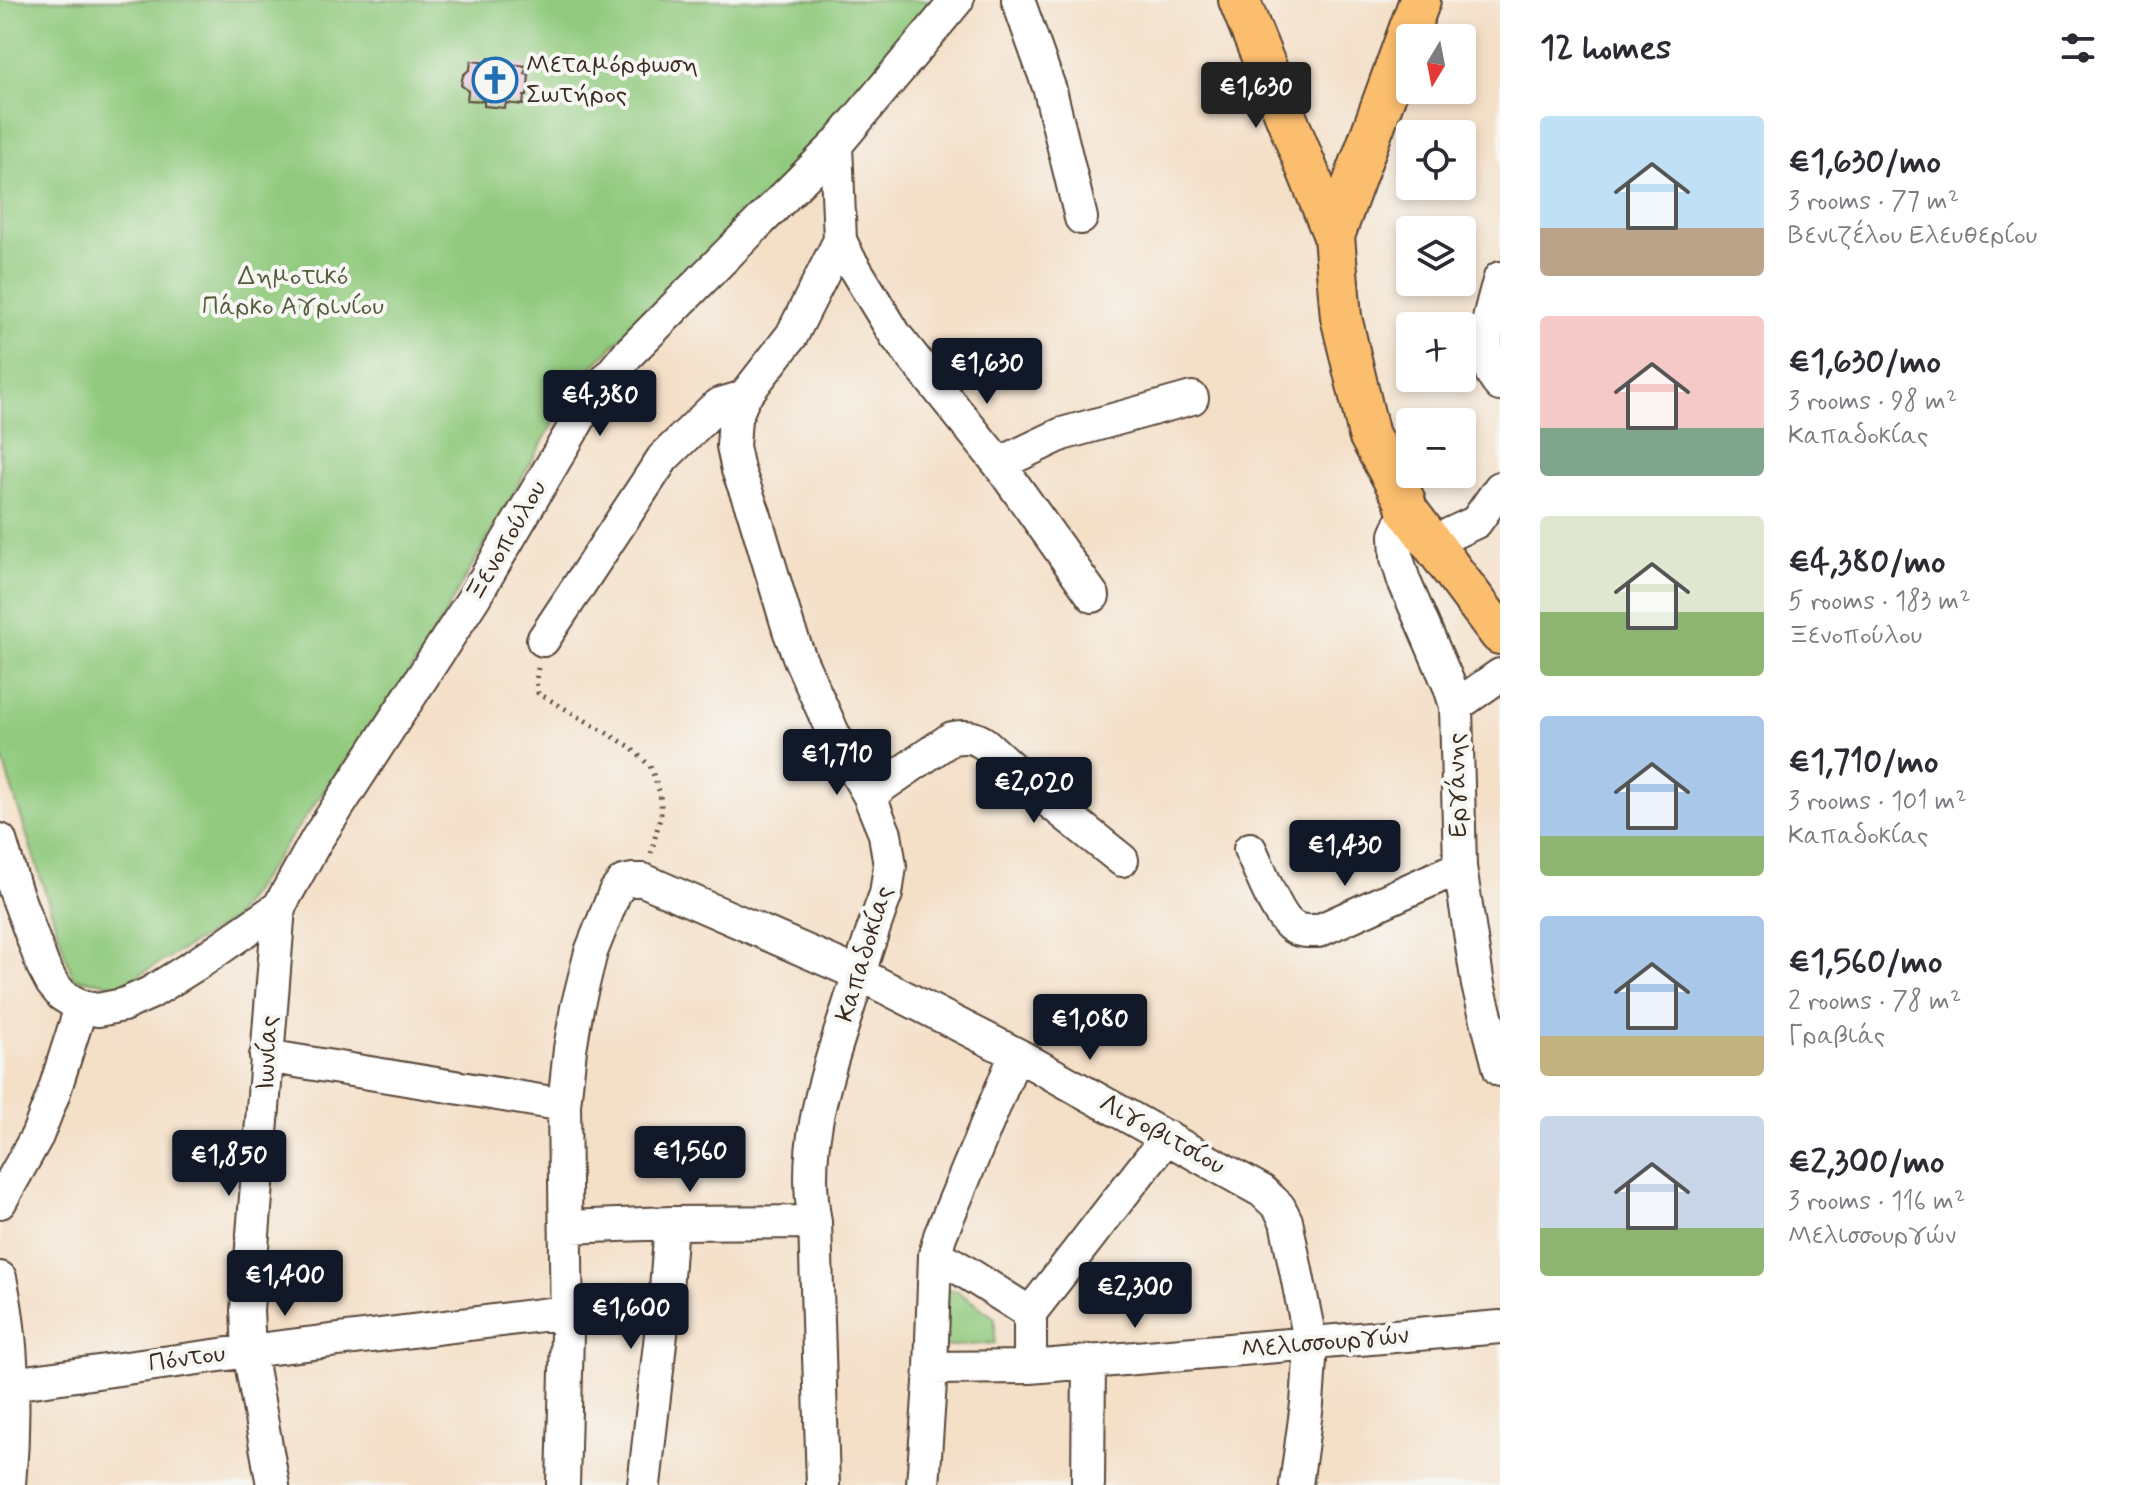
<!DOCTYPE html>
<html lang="en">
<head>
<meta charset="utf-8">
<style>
  :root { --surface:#fff; --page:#f7f7f7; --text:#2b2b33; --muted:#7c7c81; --accent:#111827 }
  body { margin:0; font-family:Mynerve,sans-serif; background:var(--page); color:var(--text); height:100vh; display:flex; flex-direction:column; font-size:30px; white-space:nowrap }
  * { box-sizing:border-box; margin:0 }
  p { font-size:26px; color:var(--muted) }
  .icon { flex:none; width:44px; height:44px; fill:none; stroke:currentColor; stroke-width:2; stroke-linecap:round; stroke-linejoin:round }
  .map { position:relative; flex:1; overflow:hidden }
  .panel { display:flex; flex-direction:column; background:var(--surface); width:640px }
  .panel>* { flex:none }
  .needle { width:52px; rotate:190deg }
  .buttons { position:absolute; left:1396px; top:24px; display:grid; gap:16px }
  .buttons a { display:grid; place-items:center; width:80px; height:80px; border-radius:8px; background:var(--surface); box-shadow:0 4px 12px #0003; font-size:40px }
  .price { position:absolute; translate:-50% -68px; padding:0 18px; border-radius:8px; background:var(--accent); color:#fff; font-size:26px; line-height:52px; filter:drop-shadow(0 2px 4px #0008) }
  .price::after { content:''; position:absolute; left:50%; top:48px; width:24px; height:18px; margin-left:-12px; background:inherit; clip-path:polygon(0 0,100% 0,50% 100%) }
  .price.current { background:#222; color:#fff }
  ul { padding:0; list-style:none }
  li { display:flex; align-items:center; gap:24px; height:200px; padding:0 40px }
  li span { display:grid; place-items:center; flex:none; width:224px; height:160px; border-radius:8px; color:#555 }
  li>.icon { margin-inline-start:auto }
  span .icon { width:96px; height:96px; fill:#fffc; stroke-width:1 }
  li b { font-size:34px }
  h2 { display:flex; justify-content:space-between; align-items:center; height:96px; padding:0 40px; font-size:34px }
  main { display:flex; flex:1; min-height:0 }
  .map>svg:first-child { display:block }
  .green { fill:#91ca7e; stroke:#667a4e; stroke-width:2 }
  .building { fill:#e2aad3 }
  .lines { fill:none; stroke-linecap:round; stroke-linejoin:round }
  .minor-casing { stroke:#574537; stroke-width:36 }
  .major-casing { stroke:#574537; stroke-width:44 }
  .path { stroke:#574537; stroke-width:5; stroke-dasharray:2 6; stroke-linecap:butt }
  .minor { stroke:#fff; stroke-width:32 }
  .major { stroke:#fbbd6e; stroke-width:40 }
  .labels { text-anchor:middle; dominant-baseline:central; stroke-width:8; stroke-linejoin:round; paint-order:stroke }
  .poi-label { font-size:26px; fill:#3b2a1e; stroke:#f6f6f2; text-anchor:start }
  .park-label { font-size:26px; fill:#555a3b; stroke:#f6f6f2 }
  .street-label { font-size:26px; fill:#3b2a1e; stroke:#f6f6f2 }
</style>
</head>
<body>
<main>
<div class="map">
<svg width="1500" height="1485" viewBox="0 0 1500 1485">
  <rect width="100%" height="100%" fill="#f6f6f2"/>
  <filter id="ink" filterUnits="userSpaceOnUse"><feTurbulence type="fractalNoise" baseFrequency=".0125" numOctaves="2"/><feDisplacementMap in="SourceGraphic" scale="16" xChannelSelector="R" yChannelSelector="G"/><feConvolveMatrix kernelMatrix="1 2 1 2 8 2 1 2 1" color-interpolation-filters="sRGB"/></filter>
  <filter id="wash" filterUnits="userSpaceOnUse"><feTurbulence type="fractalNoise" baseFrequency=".006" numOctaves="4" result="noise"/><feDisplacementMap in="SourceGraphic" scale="32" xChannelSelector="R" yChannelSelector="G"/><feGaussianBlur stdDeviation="1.8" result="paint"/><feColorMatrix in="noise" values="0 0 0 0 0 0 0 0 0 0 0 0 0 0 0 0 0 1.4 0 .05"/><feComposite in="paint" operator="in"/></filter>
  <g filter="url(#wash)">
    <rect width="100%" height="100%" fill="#f4dfc7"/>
    <path class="green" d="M0 0H942L823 137 576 383 422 654 231 921 120 986 73 978 0 752Z
      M948 1289 957 1291 995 1318V1343L940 1347Z"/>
    <g id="blocks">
      <path class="building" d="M488 58 510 61 509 64 526 66 525 74 529 75 527 96H524L523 105 506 103 505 108 484 106V101L467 100 468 91 461 85 463 75 470 69 471 61 488 63Z"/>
    </g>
  </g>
  <g filter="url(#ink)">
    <use href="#blocks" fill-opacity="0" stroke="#574537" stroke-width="2"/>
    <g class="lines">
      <g class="minor-casing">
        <path id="minor" d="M1018 0 1050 90 1081 218
          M840 240 849 259 896 336 999 464 1093 596
          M1500 278C1491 309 1474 357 1500 385
          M999 464 1062 434 1192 398
          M1407 510 1396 535 1397 558 1404 581 1450 687 1456 706 1460 867 1478 985 1500 1070
          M1431 543 1476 522 1500 488
          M543 640 663 458 712 410 720 404 744 397
          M1456 706 1500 675
          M869 795 952 738C965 736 974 736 985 744L1041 795 1122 860
          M0 840 15 890 43 966 52 983 62 995 81 1007 98 1010 123 1005 150 993 200 962 279 907 317 839 475 596 590 400 627 355 836 145 957 0
          M1250 849C1259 868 1277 918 1293 927 1300 932 1310 931 1318 931L1460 867
          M266 1056 564 1105
          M0 1202 37 1136 53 1095 81 1007
          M566 1227 671 1223 815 1222
          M935 1255 956 1266 1030 1313
          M0 1278C14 1341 15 1420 9 1485
          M1030 1367V1313L1167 1137
          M931 1368 935 1255 940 1236 1016 1054
          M0 1381 11 1384 249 1351 566 1312
          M273 1485 249 1351 247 1310 279 907
          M563 1485 567 1334 564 1105 570 1049 577 1008 591 952 615 892 623 882 632 880H643L859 974 1016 1054 1262 1191 1279 1207 1286 1221 1311 1345 1307 1404 1296 1485
          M644 1485 666 1290 671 1223
          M823 1485 815 1222C801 1145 826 1078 849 1005 861 968 872 930 886 894L890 866 885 834 869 795 834 735 800 659 789 630 754 513 738 470 733 446 735 418 744 397 792 335 840 240 836 145
          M923 1485 931 1368 1030 1367 1500 1327
          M1088 1485 1089 1361"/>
      </g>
      <g class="major-casing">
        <path id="major" d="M1239 0 1334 236 1341 317 1369 435 1404 499 1407 510 1500 634
          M1334 236 1420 0"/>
      </g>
      <path class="path" d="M538 668 536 681 538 693 629 746 650 766 660 793 661 804V814L651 853"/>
      <use href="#minor" class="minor"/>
      <use href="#major" class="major"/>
    </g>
  </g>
  <defs>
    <g id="church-ring" transform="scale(2.3)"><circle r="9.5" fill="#f6f6f2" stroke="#1f6fb2" stroke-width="1.5"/><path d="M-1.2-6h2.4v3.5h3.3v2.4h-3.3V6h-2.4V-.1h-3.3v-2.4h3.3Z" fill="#1f6fb2"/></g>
  </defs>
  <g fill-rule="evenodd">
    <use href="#church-ring" x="495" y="80"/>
  </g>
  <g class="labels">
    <g class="poi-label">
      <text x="526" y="65">Μεταμόρφωση<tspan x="526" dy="30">Σωτήρος</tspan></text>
    </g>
    <g class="park-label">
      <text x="293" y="277">Δημοτικό<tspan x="293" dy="30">Πάρκο Αγρινίου</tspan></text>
    </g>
    <g class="street-label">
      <text transform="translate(507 541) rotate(-60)">Ξενοπούλου</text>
      <text transform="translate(1458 785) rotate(-91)">Εργάνης</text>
      <text transform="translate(865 954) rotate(-73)">Καπαδοκίας</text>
      <text transform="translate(268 1053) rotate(-87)">Ιωνίας</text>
      <text transform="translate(1162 1135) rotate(29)">Λιγοβιτσίου</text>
      <text transform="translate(1325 1343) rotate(-5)">Μελισσουργών</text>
      <text transform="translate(187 1359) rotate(-8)">Πόντου</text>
    </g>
  </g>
</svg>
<div class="buttons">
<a><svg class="needle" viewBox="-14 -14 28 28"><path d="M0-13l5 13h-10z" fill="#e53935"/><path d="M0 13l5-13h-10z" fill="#7c7c81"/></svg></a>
<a><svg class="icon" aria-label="locate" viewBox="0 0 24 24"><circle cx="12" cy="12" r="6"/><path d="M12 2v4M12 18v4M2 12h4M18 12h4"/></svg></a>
<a><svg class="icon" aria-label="layers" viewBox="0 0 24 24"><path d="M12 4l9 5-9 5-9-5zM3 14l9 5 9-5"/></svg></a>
<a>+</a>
<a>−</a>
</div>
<b class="price current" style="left:1256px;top:130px">€1,630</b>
<b class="price" style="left:987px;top:406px">€1,630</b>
<b class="price" style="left:600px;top:438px">€4,380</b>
<b class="price" style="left:837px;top:797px">€1,710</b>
<b class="price" style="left:1034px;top:825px">€2,020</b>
<b class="price" style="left:1345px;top:888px">€1,430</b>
<b class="price" style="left:1090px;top:1062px">€1,080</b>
<b class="price" style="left:690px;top:1194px">€1,560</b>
<b class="price" style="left:229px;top:1198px">€1,850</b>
<b class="price" style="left:285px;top:1318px">€1,400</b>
<b class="price" style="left:1135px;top:1330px">€2,300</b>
<b class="price" style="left:631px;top:1351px">€1,600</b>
</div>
<section class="panel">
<h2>12 homes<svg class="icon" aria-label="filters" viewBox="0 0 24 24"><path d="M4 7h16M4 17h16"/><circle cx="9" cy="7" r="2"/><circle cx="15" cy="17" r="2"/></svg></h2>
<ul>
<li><span style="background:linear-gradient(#bfe0f5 70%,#b9a48a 0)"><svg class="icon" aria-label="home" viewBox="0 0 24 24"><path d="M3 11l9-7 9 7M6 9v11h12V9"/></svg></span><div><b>€1,630/mo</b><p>3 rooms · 77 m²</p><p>Βενιζέλου Ελευθερίου</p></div></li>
<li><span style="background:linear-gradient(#f6c9c9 70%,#7fa58c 0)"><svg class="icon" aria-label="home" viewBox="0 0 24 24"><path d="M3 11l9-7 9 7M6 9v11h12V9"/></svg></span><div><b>€1,630/mo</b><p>3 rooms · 98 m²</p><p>Καπαδοκίας</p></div></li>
<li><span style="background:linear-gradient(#dfe7d0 60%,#8fb573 0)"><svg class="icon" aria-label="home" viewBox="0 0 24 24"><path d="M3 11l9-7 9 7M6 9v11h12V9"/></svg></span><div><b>€4,380/mo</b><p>5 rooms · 183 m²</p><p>Ξενοπούλου</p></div></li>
<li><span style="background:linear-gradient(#a9c7e8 75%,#8fb573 0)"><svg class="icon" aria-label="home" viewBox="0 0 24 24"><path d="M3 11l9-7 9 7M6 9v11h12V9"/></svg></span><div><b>€1,710/mo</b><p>3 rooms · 101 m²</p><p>Καπαδοκίας</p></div></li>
<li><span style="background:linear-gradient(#a9c7e8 75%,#c2b280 0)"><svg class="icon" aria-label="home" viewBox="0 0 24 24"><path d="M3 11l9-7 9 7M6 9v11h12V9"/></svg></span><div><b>€1,560/mo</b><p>2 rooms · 78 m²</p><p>Γραβιάς</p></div></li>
<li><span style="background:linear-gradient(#c9d6e8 70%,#8fb573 0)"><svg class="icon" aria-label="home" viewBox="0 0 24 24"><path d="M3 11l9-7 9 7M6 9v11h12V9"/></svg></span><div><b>€2,300/mo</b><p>3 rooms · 116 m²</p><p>Μελισσουργών</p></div></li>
</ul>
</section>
</main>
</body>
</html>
